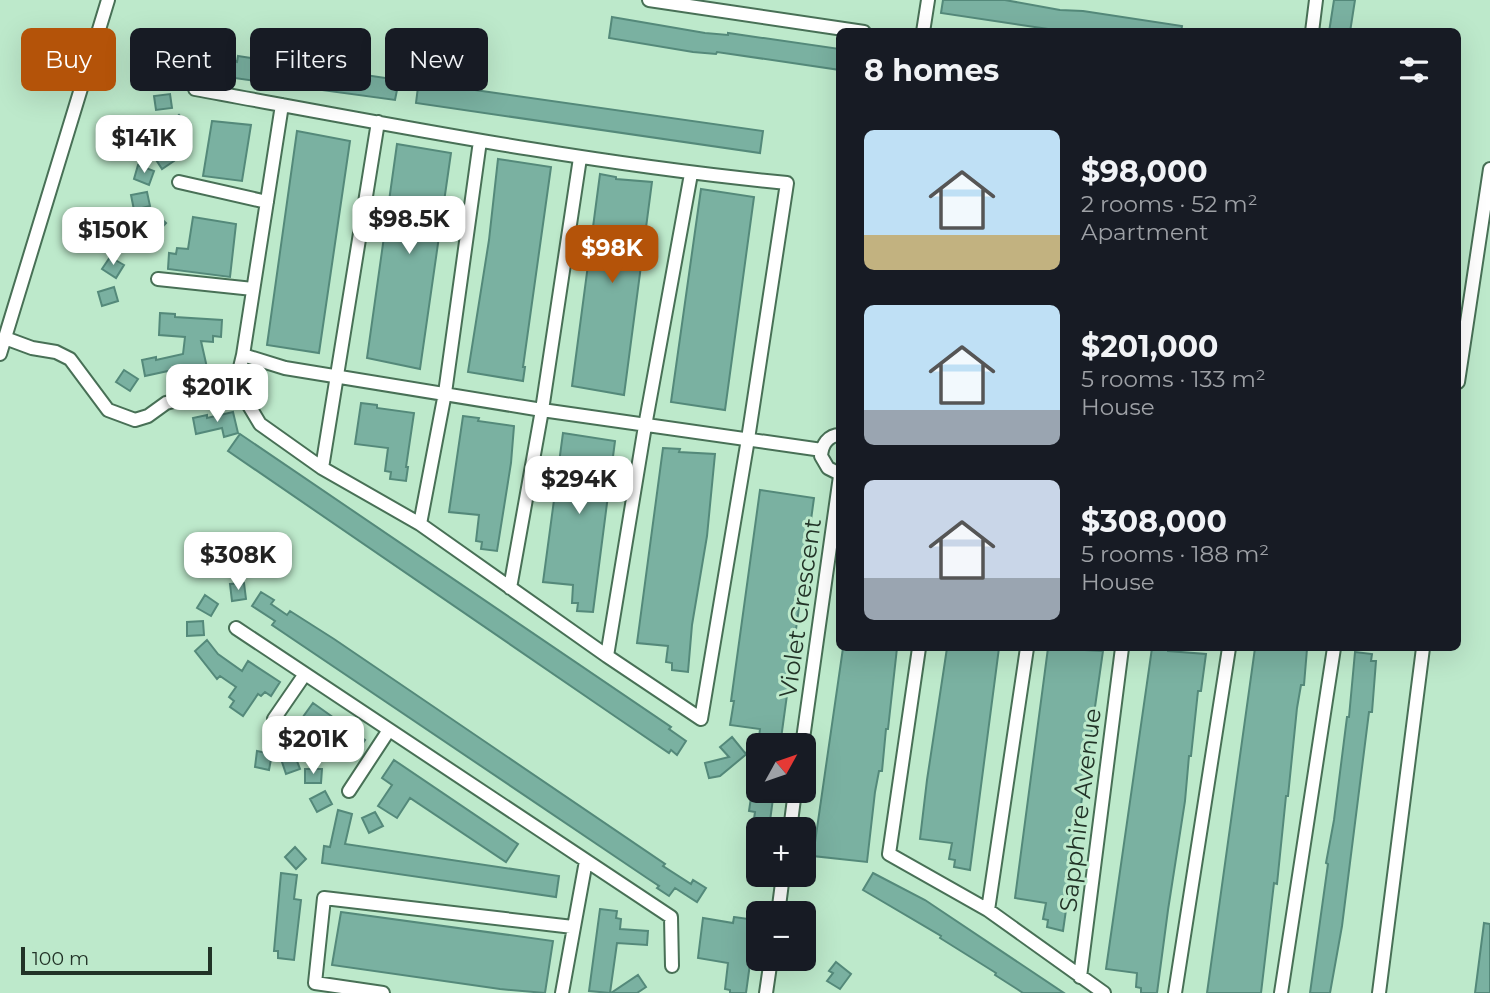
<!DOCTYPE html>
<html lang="en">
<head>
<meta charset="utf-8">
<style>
  :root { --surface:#171b24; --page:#20242c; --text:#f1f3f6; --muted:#9ea1a6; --accent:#b45309 }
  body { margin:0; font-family:Montserrat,sans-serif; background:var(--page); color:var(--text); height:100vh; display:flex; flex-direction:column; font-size:26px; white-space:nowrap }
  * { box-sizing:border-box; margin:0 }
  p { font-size:23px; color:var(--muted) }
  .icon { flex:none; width:38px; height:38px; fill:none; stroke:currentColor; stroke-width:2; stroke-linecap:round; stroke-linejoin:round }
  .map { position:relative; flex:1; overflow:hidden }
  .side { position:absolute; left:836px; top:28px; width:625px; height:623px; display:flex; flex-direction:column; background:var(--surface); border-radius:10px; box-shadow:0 7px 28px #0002 }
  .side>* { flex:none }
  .top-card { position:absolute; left:21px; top:28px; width:665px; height:63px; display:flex; gap:14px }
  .needle { width:46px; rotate:50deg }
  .fabs { position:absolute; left:746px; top:733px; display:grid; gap:14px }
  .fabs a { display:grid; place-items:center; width:70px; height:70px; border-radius:10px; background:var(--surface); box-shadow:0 7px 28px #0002; font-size:35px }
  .scale { position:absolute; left:21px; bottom:18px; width:191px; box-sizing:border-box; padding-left:7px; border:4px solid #223327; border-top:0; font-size:19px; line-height:24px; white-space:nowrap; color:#223327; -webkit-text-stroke:5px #bde9cb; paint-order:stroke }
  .price { position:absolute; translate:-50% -60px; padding:0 16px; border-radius:14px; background:#fff; color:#222; font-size:23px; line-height:46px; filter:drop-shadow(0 2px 4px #0008) }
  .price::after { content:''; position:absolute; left:50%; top:42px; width:21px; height:16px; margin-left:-10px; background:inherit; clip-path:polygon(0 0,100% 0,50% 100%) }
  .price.active { background:var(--accent); color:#fff }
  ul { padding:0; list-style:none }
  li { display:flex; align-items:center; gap:21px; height:175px; padding:0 28px }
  li span { display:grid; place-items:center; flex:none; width:196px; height:140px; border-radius:10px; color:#555 }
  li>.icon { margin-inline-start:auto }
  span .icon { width:84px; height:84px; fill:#fffc; stroke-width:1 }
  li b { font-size:30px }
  h2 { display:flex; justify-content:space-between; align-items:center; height:84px; padding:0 28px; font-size:30px }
  .pill { padding:0 24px; border-radius:10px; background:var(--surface); box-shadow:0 7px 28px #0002; font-size:24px; line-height:63px }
  .pill.active { background:var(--accent); color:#fff }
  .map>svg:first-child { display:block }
  .building { fill:#7ab1a1; stroke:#54897a; stroke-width:2 }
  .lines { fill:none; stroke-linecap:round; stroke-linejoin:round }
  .minor-casing { stroke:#487056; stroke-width:16 }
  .minor { stroke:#fff; stroke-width:12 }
  .labels { text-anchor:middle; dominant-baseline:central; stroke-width:6; stroke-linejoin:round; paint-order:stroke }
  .street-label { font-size:24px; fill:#223327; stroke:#bde9cb }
</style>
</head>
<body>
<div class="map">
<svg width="1490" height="993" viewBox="0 0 1490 993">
  <rect width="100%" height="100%" fill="#bde9cb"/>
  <path class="building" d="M943 0H1005L1060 10 1083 11 1182 26 1181 32H1071L1048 29 941 13Z
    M1334 0H1355L1350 32H1329Z
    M612 17 705 33 728 35V33L840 49V70L717 52 716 54 693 52 609 38Z
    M203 49 204 66 190 67 188 51Z
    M238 56 399 80 395 100 227 77 230 60 237 62Z
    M169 64 182 73 174 85 161 76Z
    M426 83 763 131 760 153 416 103 418 87 426 88Z
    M170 94 172 108 156 110 154 96Z
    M179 115 189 125 173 141 163 130Z
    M212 121 251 125 242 181 203 176Z
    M297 131 350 141 319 353 267 345Z
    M397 144 451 153 420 369 367 358Z
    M166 147 174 161 162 169 153 155Z
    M498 159 551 167 523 367H525L523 381 468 372 489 240Z
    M138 165 154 171 149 185 134 179Z
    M600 174 616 177V179L652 182 624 395 572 386Z
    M701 189 754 197 725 410 671 402Z
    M147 192 150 206 134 210 131 195Z
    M155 213 166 223 155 235 144 225Z
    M193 217 236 224 230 277 168 269 169 253 176 254 177 248 188 249Z
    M110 257 124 265 116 278 102 269Z
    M114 287 118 301 102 306 98 292Z
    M160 313 175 314V317L222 320 221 337 213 336V342L201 341 208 372 170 380 168 371 145 376 142 360 156 357V360L183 354 185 337 159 335Z
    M124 370 138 379 130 391 116 382Z
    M361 403 377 405V408L414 413 406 467H408L406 481 390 479 391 472 385 471 388 448 355 444Z
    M233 412 238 433 224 437 222 428 196 434 193 418 207 415V418Z
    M463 416 479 418 478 421 514 426 511 463 497 551 481 549 482 542 476 541 479 515 449 512Z
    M563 433 615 441 593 612 577 611 578 603H572L573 585 543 582Z
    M240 434 671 727 669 729 686 741 677 755 671 750 669 753 616 717 228 451Z
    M663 448 680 449 679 452 715 454 707 536 692 625 688 672 672 670V663L666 662 668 646 637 643Z
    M760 490 814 498 780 746H758L760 729 730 725 734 701H731Z
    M244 583 246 599 232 601 230 584Z
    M261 592 274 600 271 604 287 615 290 611 334 639 665 864 663 866 691 884 693 880 706 888 697 902 675 888 669 896 657 888 659 886 647 878 272 625 275 621 252 606Z
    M205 595 218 604 211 616 197 608Z
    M203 621 204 635 187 636V622Z
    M207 640 218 654 242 671 248 661 280 682 271 696 265 692 261 696 258 694 243 716 230 707 234 701 229 697 236 687 220 676 217 679 195 651Z
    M843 648H897L888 729H886L882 771H879L875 792 867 862 813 856Z
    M947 648H999L970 870 954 867 955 860 949 859 952 843 920 839 927 780Z
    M1048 648 1103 651 1063 931 1047 927 1048 920 1043 919 1046 903 1015 898Z
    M1152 648 1168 649V651L1206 654 1201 691H1198L1191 756H1189L1185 801 1168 910 1157 993H1141V988L1136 987 1137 973 1106 969Z
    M1255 648 1307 649 1304 685H1301L1297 708 1288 796H1286L1277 884 1274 883 1261 993H1207Z
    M1355 652 1372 654 1371 661H1376L1372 712H1369L1342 926 1330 993H1310L1328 864 1326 863 1334 820 1347 717H1349Z
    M313 703 365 740 356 753 350 749 346 754 300 721Z
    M732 737 745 753 749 752 720 776 709 778 705 763 729 757 720 747Z
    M292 748 300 769 286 774 279 753Z
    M257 751 272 754 269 770 255 767Z
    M394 760 518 844 506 862 410 798 397 818 378 806 392 785 382 778Z
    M305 769H322L321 783H305Z
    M325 791 332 804 317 812 310 799Z
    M752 791H774L770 821 754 819 755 812 749 811Z
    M338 810 352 814 345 844 559 876 556 897 322 863 324 846 330 847Z
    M375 812 383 826 369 833 362 818Z
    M295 847 306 859 296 869 285 857Z
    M281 873 297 875 294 899 301 900 294 960 278 958V951H274Z
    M873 873 925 900 1064 993H1023L1017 989 995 975 996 973 940 938 941 936 863 890Z
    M600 909 617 911 616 918 621 919 620 929 648 931 647 945 617 943 610 993 589 991Z
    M341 912 553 941 545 993 500 989 332 965Z
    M734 917 756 920 746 993H730V990L725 989 728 963 698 958 703 918 733 923Z
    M1484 923 1490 924V993H1475Z
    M836 962 851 974 840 989 827 981 833 973 829 971Z
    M638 975 646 987 637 993H611Z"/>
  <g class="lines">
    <g class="minor-casing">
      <path id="minor" d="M649 0 864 32
        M923 32 928 0
        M1312 32 1316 0
        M195 89C392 125 588 164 787 183L748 439 701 719 607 656 420 524 322 468 260 424 236 384
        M179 182 267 202
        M158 279 253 289
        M5 338 32 348 56 352 70 359 108 410 135 420 148 416 166 403 236 384 243 355 285 368 542 410 822 450
        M0 354 108 0
        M243 355 282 105
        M1458 382 1490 169
        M840 435C828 435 822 445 821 456L828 468 840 474
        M322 468 378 122
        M420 524 445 393 480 141
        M510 588 542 410 580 158
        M236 628 671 917 672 966
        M919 648 889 854 988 910 1104 993
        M607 656 645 426 691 174
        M274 719 305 674
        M802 746 840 476
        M349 791 389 730
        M790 830 795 791
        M988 910 1027 648
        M778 914 783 875
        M1080 977 1122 648
        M383 993 315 983 324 898 573 927
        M562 993 586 861
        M766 993 771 959
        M1175 993 1229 648
        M1281 993 1334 648
        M1379 993 1423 648"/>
    </g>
    <use href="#minor" class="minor"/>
  </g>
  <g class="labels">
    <g class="street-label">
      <text transform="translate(800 608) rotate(-82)">Violet Crescent</text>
      <text transform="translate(1080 810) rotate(-83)">Sapphire Avenue</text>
    </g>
  </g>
</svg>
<div class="fabs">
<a><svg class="needle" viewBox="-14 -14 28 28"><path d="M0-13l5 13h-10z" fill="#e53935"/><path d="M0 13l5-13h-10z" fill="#9ea1a6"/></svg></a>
<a>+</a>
<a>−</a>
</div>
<div class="scale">100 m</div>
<b class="price" style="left:144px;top:175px">$141K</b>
<b class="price" style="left:409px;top:256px">$98.5K</b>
<b class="price" style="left:113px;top:267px">$150K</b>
<b class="price active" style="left:612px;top:285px">$98K</b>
<b class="price" style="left:217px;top:424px">$201K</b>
<b class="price" style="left:579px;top:516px">$294K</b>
<b class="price" style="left:238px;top:592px">$308K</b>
<b class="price" style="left:313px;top:776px">$201K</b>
<div class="top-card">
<a class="pill active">Buy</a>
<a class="pill">Rent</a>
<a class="pill">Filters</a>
<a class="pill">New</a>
</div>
<section class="side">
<h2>8 homes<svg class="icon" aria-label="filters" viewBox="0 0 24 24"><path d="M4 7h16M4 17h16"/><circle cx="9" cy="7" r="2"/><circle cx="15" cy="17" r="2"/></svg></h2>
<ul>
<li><span style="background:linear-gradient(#bfe0f5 75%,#c2b280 0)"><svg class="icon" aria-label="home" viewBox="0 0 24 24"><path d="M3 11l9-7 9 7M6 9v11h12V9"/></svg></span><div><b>$98,000</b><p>2 rooms · 52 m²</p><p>Apartment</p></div></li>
<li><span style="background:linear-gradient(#bfe0f5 75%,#9aa5b1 0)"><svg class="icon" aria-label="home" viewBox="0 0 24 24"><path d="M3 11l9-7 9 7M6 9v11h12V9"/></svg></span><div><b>$201,000</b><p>5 rooms · 133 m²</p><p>House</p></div></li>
<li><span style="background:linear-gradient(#c9d6e8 70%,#9aa5b1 0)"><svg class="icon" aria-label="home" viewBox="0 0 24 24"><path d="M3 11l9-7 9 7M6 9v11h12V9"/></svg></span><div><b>$308,000</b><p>5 rooms · 188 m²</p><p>House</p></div></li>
</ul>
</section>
</div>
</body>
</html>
